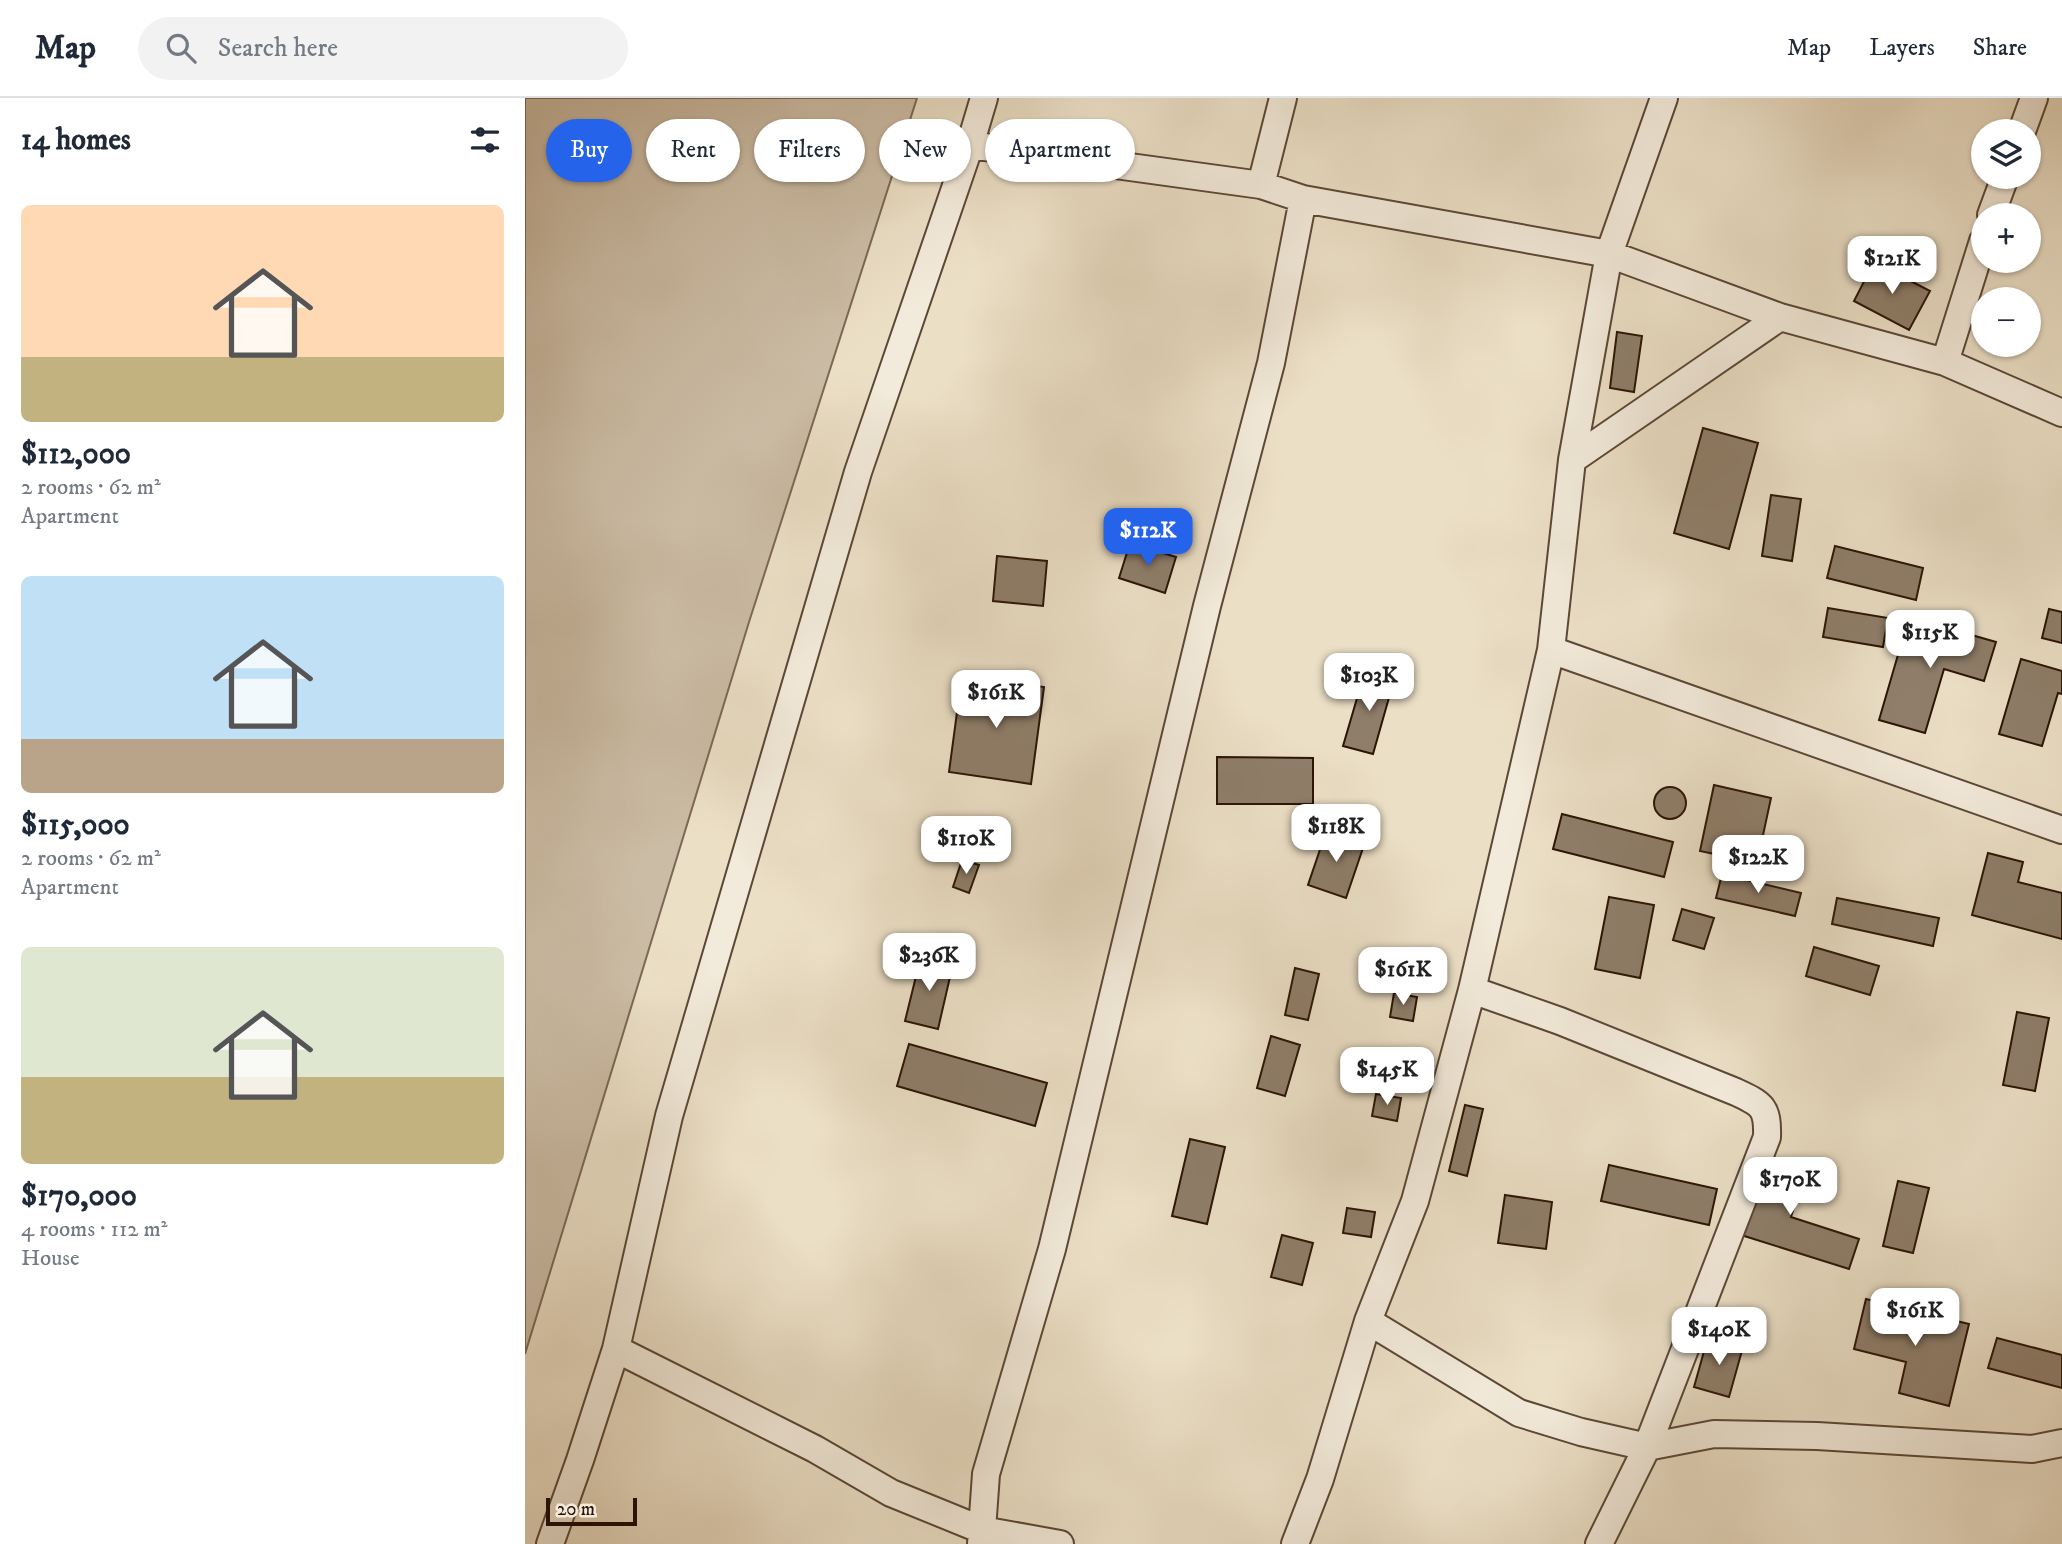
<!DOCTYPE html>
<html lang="en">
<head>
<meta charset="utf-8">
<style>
  :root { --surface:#fff; --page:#f2f2f3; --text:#1f2937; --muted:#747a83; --line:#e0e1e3; --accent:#2563eb }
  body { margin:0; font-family:"IM FELL DW Pica",serif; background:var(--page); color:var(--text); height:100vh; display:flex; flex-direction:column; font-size:26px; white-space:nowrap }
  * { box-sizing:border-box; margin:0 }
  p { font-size:23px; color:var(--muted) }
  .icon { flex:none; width:38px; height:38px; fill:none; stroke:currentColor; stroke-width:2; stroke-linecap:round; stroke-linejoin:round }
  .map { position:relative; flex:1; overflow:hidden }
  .details { display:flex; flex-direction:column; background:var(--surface); width:525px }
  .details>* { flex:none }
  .guide { position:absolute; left:21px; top:21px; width:665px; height:63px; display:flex; gap:14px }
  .tools { position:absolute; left:1446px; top:21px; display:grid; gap:14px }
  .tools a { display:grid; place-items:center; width:70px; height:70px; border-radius:50%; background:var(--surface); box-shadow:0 2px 5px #0004; font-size:35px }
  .scale { position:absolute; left:21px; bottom:18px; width:91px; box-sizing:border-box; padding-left:7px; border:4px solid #2c1406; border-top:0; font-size:19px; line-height:24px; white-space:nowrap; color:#2c1406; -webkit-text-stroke:5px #f2eada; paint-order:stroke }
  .price { position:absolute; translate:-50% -60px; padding:0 16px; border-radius:14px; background:#fff; color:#222; font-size:23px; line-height:46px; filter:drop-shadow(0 2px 4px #0008) }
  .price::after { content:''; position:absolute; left:50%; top:42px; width:21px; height:16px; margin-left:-10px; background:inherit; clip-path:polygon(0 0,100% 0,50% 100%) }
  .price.active { background:var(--accent); color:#fff }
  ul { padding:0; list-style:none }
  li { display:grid; align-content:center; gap:14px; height:371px; padding:0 21px }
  li span { display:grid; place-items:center; height:217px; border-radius:10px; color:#555 }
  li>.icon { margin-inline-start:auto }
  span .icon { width:126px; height:126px; fill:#fffc; stroke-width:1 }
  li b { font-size:30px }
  h2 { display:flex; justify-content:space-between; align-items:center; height:84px; padding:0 21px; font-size:30px }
  .pill { padding:0 24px; border-radius:32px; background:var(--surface); box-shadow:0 2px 5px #0004; font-size:24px; line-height:63px }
  .pill.active { background:var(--accent); color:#fff }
  header { display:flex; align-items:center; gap:42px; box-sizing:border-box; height:98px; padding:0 35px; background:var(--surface); border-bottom:2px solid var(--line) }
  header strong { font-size:33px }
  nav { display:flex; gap:38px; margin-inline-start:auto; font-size:24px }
  .search { width:490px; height:63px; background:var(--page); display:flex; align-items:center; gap:18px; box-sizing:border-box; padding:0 24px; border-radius:38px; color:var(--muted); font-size:26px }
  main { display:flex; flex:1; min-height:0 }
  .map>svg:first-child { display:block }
  .green { fill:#cbbca5; stroke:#7c6856; stroke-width:2 }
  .building { fill:#8f7e6a; stroke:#2c1406; stroke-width:2 }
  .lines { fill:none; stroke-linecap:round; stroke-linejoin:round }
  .street-casing { stroke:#5c4736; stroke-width:30 }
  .street { stroke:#f2eada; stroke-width:26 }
</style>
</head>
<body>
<header>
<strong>Map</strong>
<div class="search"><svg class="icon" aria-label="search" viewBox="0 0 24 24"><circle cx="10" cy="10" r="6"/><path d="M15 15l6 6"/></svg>Search here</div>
<nav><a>Map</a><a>Layers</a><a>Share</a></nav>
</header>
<main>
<section class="details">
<h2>14 homes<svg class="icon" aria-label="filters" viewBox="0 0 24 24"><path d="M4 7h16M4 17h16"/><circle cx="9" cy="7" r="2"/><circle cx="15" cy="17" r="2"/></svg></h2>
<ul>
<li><span style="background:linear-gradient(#ffd9b3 70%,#c2b280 0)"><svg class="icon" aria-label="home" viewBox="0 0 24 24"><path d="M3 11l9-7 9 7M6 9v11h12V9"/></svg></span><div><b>$112,000</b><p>2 rooms · 62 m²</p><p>Apartment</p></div></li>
<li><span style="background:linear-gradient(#bfe0f5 75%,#b9a48a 0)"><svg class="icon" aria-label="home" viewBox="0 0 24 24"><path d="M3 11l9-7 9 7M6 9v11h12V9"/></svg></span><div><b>$115,000</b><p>2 rooms · 62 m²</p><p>Apartment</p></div></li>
<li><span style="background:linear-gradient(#dfe7d0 60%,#c2b280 0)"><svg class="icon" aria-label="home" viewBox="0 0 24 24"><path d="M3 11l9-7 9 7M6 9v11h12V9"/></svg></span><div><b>$170,000</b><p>4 rooms · 112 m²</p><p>House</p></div></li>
</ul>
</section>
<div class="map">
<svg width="1537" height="1446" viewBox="0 0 1537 1446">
  <rect width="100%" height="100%" fill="#ebdfc6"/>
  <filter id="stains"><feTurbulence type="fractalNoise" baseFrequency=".00286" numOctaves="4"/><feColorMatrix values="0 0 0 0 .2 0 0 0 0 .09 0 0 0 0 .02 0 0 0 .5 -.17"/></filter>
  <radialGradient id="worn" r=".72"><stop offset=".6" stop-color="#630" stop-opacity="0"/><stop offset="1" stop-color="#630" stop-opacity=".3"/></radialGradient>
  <path class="green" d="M0 0H392L224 524 0 1256Z"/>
  <path class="building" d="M1349 164 1405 193 1384 232 1329 203Z
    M1092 234 1117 238 1109 294 1085 290Z
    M1178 330 1233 345 1204 451 1149 435Z
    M1246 397 1276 401 1267 463 1237 458Z
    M605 445 651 459 640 495 594 480Z
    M1310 448 1398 470 1391 502 1302 480Z
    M472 458 522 463 518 508 468 503Z
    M1303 510 1363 520 1358 549 1298 539Z
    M1524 511 1537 514V545L1517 540Z
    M1384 519 1471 544 1459 583 1419 571 1400 635 1354 622Z
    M1496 561 1537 573V596L1533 595 1517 648 1474 636Z
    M840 573 869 582 848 656 818 648Z
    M437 577 519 589 506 686 424 674Z
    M692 659 788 660V706H692Z
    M1189 687 1246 700 1232 765 1175 753Z
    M1129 705a16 16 0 1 1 32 0a16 16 0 1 1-32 0Z
    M1037 716 1148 744 1139 779 1028 751Z
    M802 731 840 744 821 800 783 787Z
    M1463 755 1498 764 1493 784 1537 795V841L1447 817Z
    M437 762 454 767 444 795 428 789Z
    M1197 776 1276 795 1270 818 1191 800Z
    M1084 799 1129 807 1115 880 1070 871Z
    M1312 800 1414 820 1408 848 1307 826Z
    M1157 811 1189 820 1179 851 1148 842Z
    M1289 849 1354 868 1345 897 1281 878Z
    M396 858 428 866 413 931 380 923Z
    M770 870 794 876 783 922 760 917Z
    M869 895 892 899 888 923 865 919Z
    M1492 914 1524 920 1510 993 1478 987Z
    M746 938 775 947 760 998 732 990Z
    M384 946 522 985 510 1028 372 988Z
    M851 996 876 1000 872 1023 847 1018Z
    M940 1007 958 1011 942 1078 924 1073Z
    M665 1041 700 1049 682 1126 647 1118Z
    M1238 1058 1281 1071 1266 1119 1334 1141 1324 1171 1213 1136Z
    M1084 1067 1192 1091 1184 1127 1076 1103Z
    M1373 1083 1404 1090 1388 1155 1358 1148Z
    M980 1097 1027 1104 1021 1151 973 1145Z
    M822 1110 850 1114 846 1139 818 1135Z
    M757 1137 788 1145 777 1187 746 1179Z
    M1341 1201 1444 1226 1424 1308 1374 1295 1381 1264 1329 1251Z
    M1183 1239 1218 1249 1204 1299 1169 1289Z
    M1472 1240 1537 1257V1290L1463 1270Z"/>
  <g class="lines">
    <g class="street-casing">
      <path id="street" d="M1497 33 1509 0
        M445 47 736 87 778 101 1084 156 1255 219 1420 264 1537 315
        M736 87 758 0
        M1466 117 1480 79
        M1420 264 1458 143
        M1047 362 1255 219
        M1026 552 1537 732
        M947 892 1035 923 1211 994C1237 1006 1243 1009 1242 1039L1122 1349 1074 1446
        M843 1223 994 1315 1056 1334 1122 1349 1189 1336 1292 1338 1507 1351 1537 1345
        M91 1251 290 1351 366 1395 457 1432 535 1446
        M25 1446 55 1362 91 1251 144 1018 333 374 445 47 459 0
        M456 1446 461 1376 527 1151 682 508 746 265 778 101
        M770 1446 795 1381 843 1223 890 1103 947 892 1026 552 1047 362 1084 156 1139 0"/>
    </g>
    <use href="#street" class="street"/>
  </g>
  <rect width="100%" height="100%" filter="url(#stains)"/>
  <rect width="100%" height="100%" fill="url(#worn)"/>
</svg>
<div class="tools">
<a><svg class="icon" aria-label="layers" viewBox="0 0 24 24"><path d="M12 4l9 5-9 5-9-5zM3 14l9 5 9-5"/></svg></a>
<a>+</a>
<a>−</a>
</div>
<div class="scale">20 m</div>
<b class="price" style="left:1367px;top:198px">$121K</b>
<b class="price active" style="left:623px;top:470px">$112K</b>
<b class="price" style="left:1405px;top:572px">$115K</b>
<b class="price" style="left:844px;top:615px">$103K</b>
<b class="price" style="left:471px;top:632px">$161K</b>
<b class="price" style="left:811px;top:766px">$118K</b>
<b class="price" style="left:441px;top:778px">$110K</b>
<b class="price" style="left:1233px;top:797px">$122K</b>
<b class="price" style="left:404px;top:895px">$236K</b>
<b class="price" style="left:878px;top:909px">$161K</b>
<b class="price" style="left:862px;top:1009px">$145K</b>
<b class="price" style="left:1265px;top:1119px">$170K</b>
<b class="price" style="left:1390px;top:1250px">$161K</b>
<b class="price" style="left:1194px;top:1269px">$140K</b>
<div class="guide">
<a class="pill active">Buy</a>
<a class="pill">Rent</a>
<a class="pill">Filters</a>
<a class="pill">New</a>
<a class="pill">Apartment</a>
</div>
</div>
</main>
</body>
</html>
